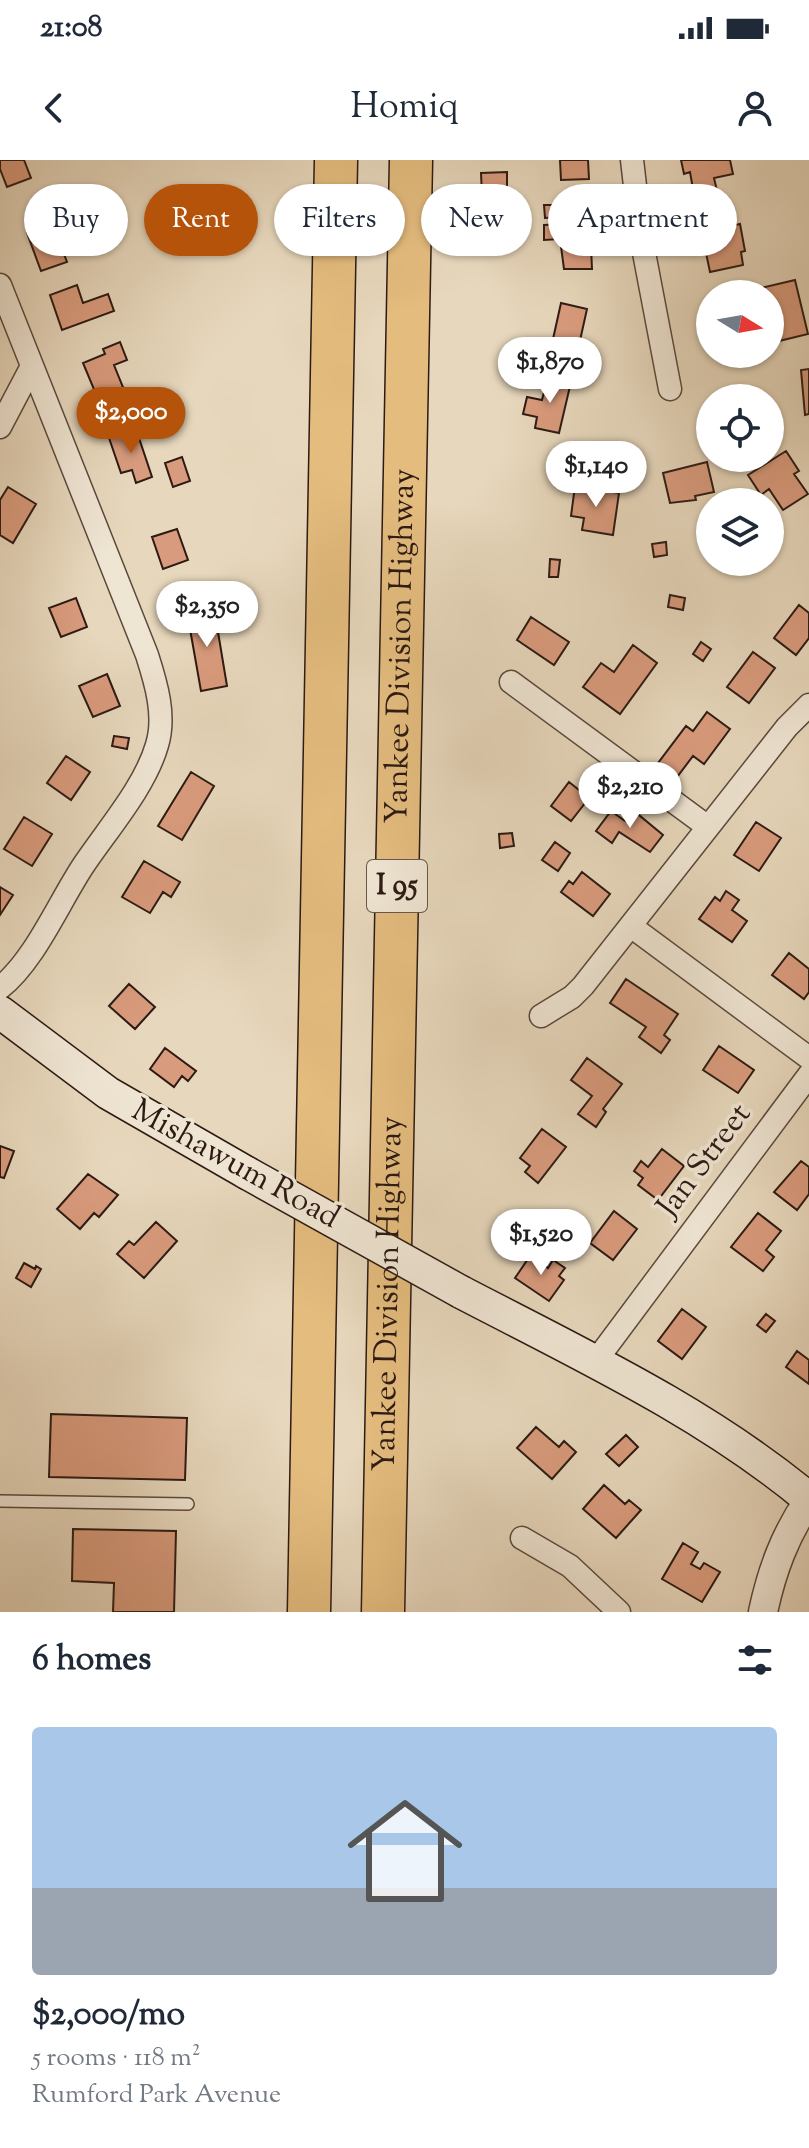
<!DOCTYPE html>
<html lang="en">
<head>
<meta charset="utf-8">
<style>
  :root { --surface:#fff; --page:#f2f2f3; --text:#1f2937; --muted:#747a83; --line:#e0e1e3; --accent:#b45309 }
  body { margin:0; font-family:"Sorts Mill Goudy",serif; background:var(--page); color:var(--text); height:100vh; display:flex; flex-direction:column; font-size:30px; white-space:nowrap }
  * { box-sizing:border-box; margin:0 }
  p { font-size:26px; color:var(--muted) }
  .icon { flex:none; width:44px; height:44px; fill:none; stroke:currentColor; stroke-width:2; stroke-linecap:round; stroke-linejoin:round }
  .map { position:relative; height:1452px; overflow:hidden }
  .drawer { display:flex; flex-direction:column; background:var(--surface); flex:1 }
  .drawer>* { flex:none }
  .guide { position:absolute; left:24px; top:24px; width:762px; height:72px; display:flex; gap:16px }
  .needle { width:52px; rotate:101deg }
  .buttons { position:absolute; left:696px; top:120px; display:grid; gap:16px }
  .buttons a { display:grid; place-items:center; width:88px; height:88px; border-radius:50%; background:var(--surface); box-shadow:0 2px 6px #0004; font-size:40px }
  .price { position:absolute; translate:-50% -68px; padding:0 18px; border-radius:28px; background:#fff; color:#222; font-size:26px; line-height:52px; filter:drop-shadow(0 2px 4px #0008) }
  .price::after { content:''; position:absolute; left:50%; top:48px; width:24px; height:18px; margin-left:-12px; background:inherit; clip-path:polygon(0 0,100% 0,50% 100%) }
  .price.selected { background:var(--accent); color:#fff }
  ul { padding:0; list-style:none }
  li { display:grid; align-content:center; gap:16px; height:424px; padding:0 32px }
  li+li { border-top:2px solid var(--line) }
  li span { display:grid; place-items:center; height:248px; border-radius:8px; color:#555 }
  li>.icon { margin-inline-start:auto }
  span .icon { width:144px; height:144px; fill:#fffc; stroke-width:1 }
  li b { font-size:34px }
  h2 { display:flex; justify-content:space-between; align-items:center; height:96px; padding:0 32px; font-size:34px }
  .pill { padding:0 28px; border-radius:36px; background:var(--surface); box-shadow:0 2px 6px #0004; font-size:28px; line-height:72px }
  .pill.selected { background:var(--accent); color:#fff }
  .status { display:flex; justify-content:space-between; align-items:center; height:56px; padding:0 40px; background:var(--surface); direction:ltr }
  .status svg { height:22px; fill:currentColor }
  header { display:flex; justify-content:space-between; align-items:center; height:104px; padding:0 32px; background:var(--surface); font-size:36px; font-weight:600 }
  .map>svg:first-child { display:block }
  .building { fill:#d99b7d; stroke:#2c1a13; stroke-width:2 }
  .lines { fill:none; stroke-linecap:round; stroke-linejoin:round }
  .service-casing { stroke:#5b493d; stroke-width:14 }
  .minor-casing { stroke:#5b493d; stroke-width:25 }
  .tertiary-casing { stroke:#5b493d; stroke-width:31 }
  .secondary-casing { stroke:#2c1a13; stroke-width:35 }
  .motorway-casing { stroke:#2c1a13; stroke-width:45 }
  .service { stroke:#efe5d3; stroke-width:11 }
  .minor { stroke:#efe5d3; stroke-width:22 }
  .tertiary { stroke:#efe5d3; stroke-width:28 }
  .secondary { stroke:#efe5d3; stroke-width:32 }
  .motorway { stroke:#e4bc7e; stroke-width:42 }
  .secondary-bridge-casing { stroke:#2c1a13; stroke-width:35; stroke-linecap:butt }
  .secondary-bridge { stroke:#efe5d3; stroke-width:32 }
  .labels { text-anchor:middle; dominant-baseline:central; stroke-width:7; stroke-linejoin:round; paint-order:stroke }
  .shield { fill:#efe5d3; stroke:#66574d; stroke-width:2 }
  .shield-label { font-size:30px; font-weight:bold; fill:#2c1a13 }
  .street-label { font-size:32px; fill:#2c1a13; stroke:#efe5d3 }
</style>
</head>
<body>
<div class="status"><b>21:08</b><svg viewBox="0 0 49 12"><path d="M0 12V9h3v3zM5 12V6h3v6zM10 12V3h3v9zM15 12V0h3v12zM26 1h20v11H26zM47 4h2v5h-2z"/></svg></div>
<header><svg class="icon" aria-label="back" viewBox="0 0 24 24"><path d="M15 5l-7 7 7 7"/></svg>Homiq<svg class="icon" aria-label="person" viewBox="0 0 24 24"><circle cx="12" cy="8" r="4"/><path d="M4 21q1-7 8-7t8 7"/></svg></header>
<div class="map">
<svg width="809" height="1452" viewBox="0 0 809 1452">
  <rect width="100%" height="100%" fill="#e7d7bc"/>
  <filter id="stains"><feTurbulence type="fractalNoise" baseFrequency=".0025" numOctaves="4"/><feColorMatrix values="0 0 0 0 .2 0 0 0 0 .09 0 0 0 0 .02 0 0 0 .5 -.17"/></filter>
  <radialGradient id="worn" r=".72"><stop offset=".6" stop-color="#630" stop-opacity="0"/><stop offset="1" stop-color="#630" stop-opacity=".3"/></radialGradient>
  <path class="building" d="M0 0H24L31 18 7 27 0 9Z
    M560 0H588L589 19 561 20Z
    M681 0H730L733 14 714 18 718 35 695 40 690 12 684 14Z
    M507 12V36H482L481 13Z
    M544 45H558V57L545 58Z
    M58 63 64 79 59 81 67 102 41 111 27 73Z
    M590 63 592 109H564L560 79 544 80V65Z
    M726 63 727 67 740 64 745 91 741 92 743 105 710 112 701 69Z
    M795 120 808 174 775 182 770 166V134H758L757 129Z
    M77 125 83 143 108 134 114 151 62 170 50 135Z
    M561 143 587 149 577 194 551 188Z
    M120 182 127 200 114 205 133 252 113 260 104 237 98 239 83 203 105 194 103 189Z
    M809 209V254L805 255 801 210Z
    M548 216 571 222 559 273 535 268 537 257 523 254 527 237 542 240Z
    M136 269 152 317 136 323 132 310 121 313 109 278Z
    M786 291 799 311 794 314 808 334 783 350 769 329 761 335 748 315Z
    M182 297 190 321 173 327 165 303Z
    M707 302 714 332 695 336 696 340 670 343 663 313Z
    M575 326 619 333 613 375 582 370 584 358 571 356Z
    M8 327 36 344 13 383 0 375V340Z
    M177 369 188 400 163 409 152 377Z
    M666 382 667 395 654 397 652 384Z
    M550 399 560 400 558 417H549Z
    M196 425 199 436 182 441 179 430Z
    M670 435 685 438 683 450 668 447Z
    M76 438 87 467 61 477 49 448Z
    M799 445 809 453V478L796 495 774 478Z
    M214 448 227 526 201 531 187 452Z
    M531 457 569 482 554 505 517 480Z
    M701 482 711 489 703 501 693 494Z
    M633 485 657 503 620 554 583 527 601 503 614 512Z
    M753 492 775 508 749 543 727 527Z
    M107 514 120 546 93 557 79 526Z
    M707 552 730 569 704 604 693 596 674 621 655 607 686 566 693 571Z
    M114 576 129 578 127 589 112 586Z
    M66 596 90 612 71 640 47 623Z
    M191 612 214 626 182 680 158 666Z
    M569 622 589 638 571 661 551 646Z
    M611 651 625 661 634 651 663 675 650 692 619 672 612 683 596 671Z
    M24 657 52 674 32 706 4 689Z
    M756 662 781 678 759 711 734 695Z
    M512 673 514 686 500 688 499 674Z
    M555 682 570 693 558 711 542 700Z
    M144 701 180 722 171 737 163 732 150 753 122 737Z
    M582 712 610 734 593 756 561 732 569 721 573 724Z
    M0 727 13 735 0 755Z
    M726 731 739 740 732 750 747 761 732 782 699 759 715 737 720 741Z
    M789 793 809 809V832L804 839 772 815Z
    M626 819 678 854 664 875 670 880 661 893 639 877 646 867 610 843Z
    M129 824 155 847 135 869 109 846Z
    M719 886 754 910 738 933 703 910Z
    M165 888 196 911 188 921 182 916 174 927 150 909Z
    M587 898 622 924 603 949 606 952 596 967 578 954 592 936 571 920Z
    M542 969 566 987 538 1023 525 1012 530 1006 520 998Z
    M0 986 14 991 4 1018 0 1017Z
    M662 989 684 1006 658 1040 638 1025 643 1018 634 1011 641 1001 648 1007Z
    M801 1001 809 1007V1034L797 1050 774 1032Z
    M88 1014 118 1035 99 1057 94 1053 80 1069 57 1049Z
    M614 1051 637 1069 613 1100 590 1083Z
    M758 1053 781 1071 766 1090 774 1097 763 1111 731 1087Z
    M156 1062 177 1081 144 1118 117 1094 129 1081 134 1085Z
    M530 1096 548 1108 553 1100 565 1108 559 1116 564 1120 549 1141 515 1118Z
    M24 1103 35 1109 36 1106 41 1109 31 1127 16 1118Z
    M682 1149 706 1167 682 1199 658 1181Z
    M766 1154 775 1161 766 1172 757 1165Z
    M797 1191 809 1200V1224L786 1207Z
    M51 1254 187 1258 185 1320 49 1317Z
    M536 1267 559 1287 564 1281 576 1292 552 1319 517 1288Z
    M626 1275 638 1287 619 1306 606 1294Z
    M604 1325 625 1344 629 1340 641 1350 616 1378 583 1349Z
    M73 1369 176 1371 174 1452H113L114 1423 72 1421Z
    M683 1383 698 1392 691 1404 700 1409 704 1403 720 1412 702 1442 662 1419Z"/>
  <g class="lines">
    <g class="service-casing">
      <path id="service" d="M0 1341 188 1344"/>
    </g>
    <g class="minor-casing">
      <path id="minor" d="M632 0 641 77 670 229
        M0 125 147 495C156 523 166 556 157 585 145 627 107 670 83 706 58 744 35 800 0 828
        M0 267 32 206
        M511 522 708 667
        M632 767 809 898
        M541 856 572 837 583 826 787 567 809 545
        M595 1202 809 915
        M522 1378 570 1406 619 1452"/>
    </g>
    <g class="tertiary-casing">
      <path id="tertiary" d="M763 1452C772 1410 785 1375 809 1340"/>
    </g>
    <g class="secondary-casing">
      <path id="secondary" d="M0 852 108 933 247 1013
        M461 1132C580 1194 706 1253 809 1339"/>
    </g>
    <g class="motorway-casing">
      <g id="motorway">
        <path d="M309 1452 336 0"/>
        <path id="s1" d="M383 1452 411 0"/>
      </g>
    </g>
    <use href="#service" class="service"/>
    <use href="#minor" class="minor"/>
    <use href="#tertiary" class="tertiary"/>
    <use href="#secondary" class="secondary"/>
    <use href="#motorway" class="motorway"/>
    <g class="secondary-bridge-casing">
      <path id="secondary-bridge" d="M247 1013 461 1132"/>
    </g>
    <use href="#secondary-bridge" class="secondary-bridge"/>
  </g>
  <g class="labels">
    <rect class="shield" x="367" y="700" width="60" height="52" rx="6"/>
    <g class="shield-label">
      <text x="397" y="726">I 95</text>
    </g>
    <g class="street-label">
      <text stroke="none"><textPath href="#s1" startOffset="966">Yankee Division Highway</textPath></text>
      <text transform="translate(705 1001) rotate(-53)">Jan Street</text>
      <text transform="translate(235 1005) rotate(29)">Mishawum Road</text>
      <text stroke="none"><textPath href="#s1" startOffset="318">Yankee Division Highway</textPath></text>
    </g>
  </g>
  <rect width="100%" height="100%" filter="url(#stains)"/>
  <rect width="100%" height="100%" fill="url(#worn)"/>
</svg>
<div class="buttons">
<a><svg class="needle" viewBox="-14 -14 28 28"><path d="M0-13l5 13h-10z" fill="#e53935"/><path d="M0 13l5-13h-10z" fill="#747a83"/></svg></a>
<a><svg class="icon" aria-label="locate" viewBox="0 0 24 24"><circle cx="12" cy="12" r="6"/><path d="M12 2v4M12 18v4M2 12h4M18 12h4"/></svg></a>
<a><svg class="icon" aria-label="layers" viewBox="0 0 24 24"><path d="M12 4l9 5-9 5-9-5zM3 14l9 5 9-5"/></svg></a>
</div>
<b class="price" style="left:550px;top:245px">$1,870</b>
<b class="price selected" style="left:131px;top:295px">$2,000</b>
<b class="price" style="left:596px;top:349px">$1,140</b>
<b class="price" style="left:207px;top:489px">$2,350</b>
<b class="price" style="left:630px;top:670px">$2,210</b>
<b class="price" style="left:541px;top:1117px">$1,520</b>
<div class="guide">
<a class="pill">Buy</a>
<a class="pill selected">Rent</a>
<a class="pill">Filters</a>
<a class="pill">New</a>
<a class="pill">Apartment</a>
</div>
</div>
<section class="drawer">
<h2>6 homes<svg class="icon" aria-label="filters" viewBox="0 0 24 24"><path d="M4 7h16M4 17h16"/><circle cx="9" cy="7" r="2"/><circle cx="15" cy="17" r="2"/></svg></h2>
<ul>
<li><span style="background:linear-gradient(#a9c7e8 65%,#9aa5b1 0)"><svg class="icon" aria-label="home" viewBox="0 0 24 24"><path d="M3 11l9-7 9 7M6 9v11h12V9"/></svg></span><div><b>$2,000/mo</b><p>5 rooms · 118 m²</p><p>Rumford Park Avenue</p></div></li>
</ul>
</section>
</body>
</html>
